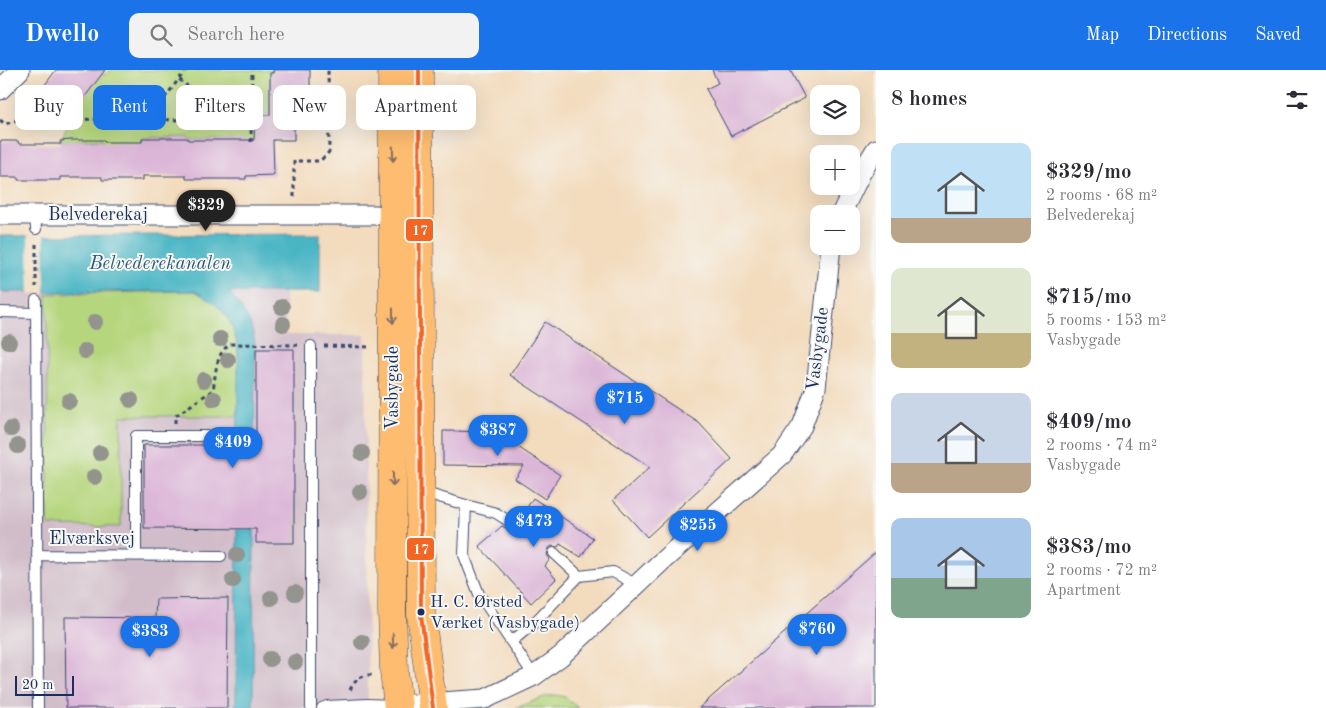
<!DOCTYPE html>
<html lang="en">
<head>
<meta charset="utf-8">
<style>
  :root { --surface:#fff; --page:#f2f2f3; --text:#2b2b33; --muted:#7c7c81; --accent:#1a73e8 }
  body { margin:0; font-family:"Old Standard TT",serif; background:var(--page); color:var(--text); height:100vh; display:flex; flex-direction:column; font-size:19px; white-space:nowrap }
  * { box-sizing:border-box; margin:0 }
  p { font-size:16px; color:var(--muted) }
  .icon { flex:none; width:28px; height:28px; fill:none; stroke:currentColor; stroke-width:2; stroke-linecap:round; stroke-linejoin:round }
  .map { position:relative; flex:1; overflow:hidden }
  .sheet { display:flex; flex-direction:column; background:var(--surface); width:450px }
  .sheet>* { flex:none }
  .banner { position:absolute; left:15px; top:15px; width:475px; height:45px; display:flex; gap:10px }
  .fabs { position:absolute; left:810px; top:15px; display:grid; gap:10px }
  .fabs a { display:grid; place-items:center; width:50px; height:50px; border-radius:10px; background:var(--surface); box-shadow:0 5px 20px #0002; font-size:25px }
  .scale { position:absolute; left:15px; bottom:12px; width:59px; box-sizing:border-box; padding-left:5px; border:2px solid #1b2f5e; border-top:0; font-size:14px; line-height:18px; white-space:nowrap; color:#1b2f5e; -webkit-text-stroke:4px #f6f6f2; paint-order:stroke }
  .price { position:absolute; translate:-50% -42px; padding:0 11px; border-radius:18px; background:var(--accent); color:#fff; font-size:16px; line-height:32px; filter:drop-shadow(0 1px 2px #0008) }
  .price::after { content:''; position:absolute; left:50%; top:30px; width:15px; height:11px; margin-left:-8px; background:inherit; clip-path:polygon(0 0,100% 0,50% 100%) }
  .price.active { background:#222; color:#fff }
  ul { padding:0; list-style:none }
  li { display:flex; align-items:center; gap:15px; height:125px; padding:0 15px }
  li span { display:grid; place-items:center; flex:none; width:140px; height:100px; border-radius:10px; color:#555 }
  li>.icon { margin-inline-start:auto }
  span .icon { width:60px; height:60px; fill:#fffc; stroke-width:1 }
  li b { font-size:21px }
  h2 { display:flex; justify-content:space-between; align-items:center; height:60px; padding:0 15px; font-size:21px }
  .tag { padding:0 18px; border-radius:10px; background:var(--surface); box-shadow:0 5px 20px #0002; font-size:18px; line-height:45px }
  .tag.active { background:var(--accent); color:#fff }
  header { display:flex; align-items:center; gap:30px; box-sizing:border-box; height:70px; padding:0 25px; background:var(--accent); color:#fff }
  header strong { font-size:24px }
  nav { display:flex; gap:28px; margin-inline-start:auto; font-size:18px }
  .search { width:350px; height:45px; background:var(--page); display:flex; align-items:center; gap:12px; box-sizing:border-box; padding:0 18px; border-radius:10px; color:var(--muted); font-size:19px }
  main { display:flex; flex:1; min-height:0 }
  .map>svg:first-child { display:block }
  .industrial { fill:#d1bdc9 }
  .green { fill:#b6d67d; stroke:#68826e }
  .water { fill:#48b5c4; stroke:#327291 }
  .pier { fill:#f3dbbd }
  .building { fill:#dbb6d7 }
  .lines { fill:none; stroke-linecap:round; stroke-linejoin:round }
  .lane-casing { stroke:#3b496c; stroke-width:12 }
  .street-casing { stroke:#3b496c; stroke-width:21 }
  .primary-casing { stroke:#3b496c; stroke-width:29 }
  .path { stroke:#3b496c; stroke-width:3; stroke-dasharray:4 4; stroke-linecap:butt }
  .lane { stroke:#fff; stroke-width:10 }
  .street { stroke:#fff; stroke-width:19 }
  .primary { stroke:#fdbc6f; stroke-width:28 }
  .bus-1-casing { stroke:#f6f6f2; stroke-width:8 }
  .bus-1 { stroke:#f26522; stroke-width:4 }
  .tree { fill:#92948d }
  .oneway { stroke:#816e66 }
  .bus-dot { fill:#1b2f5e; stroke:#f6f6f2; stroke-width:2 }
  .labels { text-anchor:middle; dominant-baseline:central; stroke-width:4; stroke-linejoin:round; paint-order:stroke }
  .bus-label { font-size:17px; fill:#1b2f5e; stroke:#f6f6f2; text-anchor:start }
  .street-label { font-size:18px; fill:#1b2f5e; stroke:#f6f6f2 }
  .water-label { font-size:19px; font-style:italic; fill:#28577d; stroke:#f6f6f2 }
  .line-badge { stroke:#f6f6f2; stroke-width:2 }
  .badge-label { font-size:14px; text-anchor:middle; font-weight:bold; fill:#fff }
</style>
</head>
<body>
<header>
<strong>Dwello</strong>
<div class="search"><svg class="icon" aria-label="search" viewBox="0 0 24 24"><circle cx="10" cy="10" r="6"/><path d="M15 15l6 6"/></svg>Search here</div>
<nav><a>Map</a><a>Directions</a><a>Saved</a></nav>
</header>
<main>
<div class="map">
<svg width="876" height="638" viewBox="0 0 876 638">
  <rect width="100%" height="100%" fill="#f6f6f2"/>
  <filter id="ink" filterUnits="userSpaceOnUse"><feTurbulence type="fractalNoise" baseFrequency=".02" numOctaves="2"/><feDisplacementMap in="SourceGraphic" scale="10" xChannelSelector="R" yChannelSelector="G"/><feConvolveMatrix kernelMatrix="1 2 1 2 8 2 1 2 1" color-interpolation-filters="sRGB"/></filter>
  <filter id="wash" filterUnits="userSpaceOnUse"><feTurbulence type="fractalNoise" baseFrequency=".0096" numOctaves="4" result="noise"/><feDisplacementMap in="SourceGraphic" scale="20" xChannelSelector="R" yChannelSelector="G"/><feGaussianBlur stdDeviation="1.12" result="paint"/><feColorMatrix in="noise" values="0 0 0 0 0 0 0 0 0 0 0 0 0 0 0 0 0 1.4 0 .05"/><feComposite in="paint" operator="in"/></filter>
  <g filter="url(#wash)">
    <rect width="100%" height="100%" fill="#f3dbbd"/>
    <path class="industrial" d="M0 221H285L286 265H365L368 638H0Z"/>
    <path class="green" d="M110 0H273V37H270V45H255V72L230 70H188V67L142 68V74L104 73 103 69 60 71 75 40 102 3 105 5Z
      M195 221C202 226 211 229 218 235 246 265 238 309 238 346H121V457L48 456 47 224Z
      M555 625 565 627 578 638H516L544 627Z"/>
    <path class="water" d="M320 164V222H229C242 238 253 253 255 274L253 638H236L238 281C235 250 222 236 195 221L0 222V166Z"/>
    <path class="pier" d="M28 163H44L45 224H29Z"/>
    <g id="blocks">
      <path class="building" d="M56 0H105L75 40 44 16Z
        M273 0H310V48H294V70H273L274 105 246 106V109H186V106H143V110H102V107H60V110H18V107H0V71H18L19 74H61L60 71 71 70H104V72H142V68H188V70H254L255 45H270V3H273Z
        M712 0H790L805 28 731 66 706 19 718 13Z
        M545 252 699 353 732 389 647 467 613 430 650 397 510 305Z
        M256 279H294V473H256V459L144 458V375H256Z
        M443 361 515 362V375L560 405 545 429 515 409 524 396 443 395Z
        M533 428 593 468 581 487 560 474 558 477 552 476 549 478 547 485 550 489 545 496 556 509 531 533 479 476 502 456 518 465H525L528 460 527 456 519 450Z
        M876 482V638H699Z
        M228 528 227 638H66L65 547 155 548 156 529Z"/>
    </g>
  </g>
  <g filter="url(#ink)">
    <use href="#blocks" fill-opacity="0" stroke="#3b496c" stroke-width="1"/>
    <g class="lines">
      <g class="lane-casing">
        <path id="lane" d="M35 145 36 159
          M36 230 38 638
          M0 242 36 243
          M311 276V638
          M422 422 466 435 464 485 479 524 534 606
          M466 435 496 443 521 459
          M554 483 579 506
          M37 485 221 486
          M136 486V366H227
          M511 572 533 554 579 506 613 502 637 515
          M322 638 327 636 367 634 395 635"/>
      </g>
      <g class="street-casing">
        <path id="street" d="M0 20 20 0
          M841 144 861 103 876 79
          M0 145H377
          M398 635 485 629 534 606 561 586 660 493 782 385 802 356 816 318 831 176"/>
      </g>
      <g class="primary-casing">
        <path id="primary" d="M392 0 393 146 392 541 394 601 398 638
          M419 0 421 545 433 638"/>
      </g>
      <path class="path" d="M179 9 186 0
        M0 50 5 54 21 49 198 50 211 41H252
        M157 50 160 34 179 9 187 16 190 25 200 35 205 45
        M251 72 252 0
        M294 127V91H320L329 82 328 0
        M36 174V217
        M324 276 370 277
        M175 353V346L213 320C216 304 215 284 230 274L298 275
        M350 620C354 611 362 604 372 605"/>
      <use href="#lane" class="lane"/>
      <use href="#street" class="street"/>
      <use href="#primary" class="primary"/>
      <g class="bus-1-casing">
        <path id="bus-1" d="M419 0 421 545 433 638"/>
      </g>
      <use href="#bus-1" class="bus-1"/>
    </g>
    <g class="tree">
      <circle cx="282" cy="237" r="8"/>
      <circle cx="95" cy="252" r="8"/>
      <circle cx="283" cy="254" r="8"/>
      <circle cx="220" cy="269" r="8"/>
      <circle cx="9" cy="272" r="8"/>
      <circle cx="85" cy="281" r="8"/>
      <circle cx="228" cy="290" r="8"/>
      <circle cx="204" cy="310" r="8"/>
      <circle cx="214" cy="329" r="8"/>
      <circle cx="131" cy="330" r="8"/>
      <circle cx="69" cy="331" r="8"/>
      <circle cx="11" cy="359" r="8"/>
      <circle cx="18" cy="376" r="8"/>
      <circle cx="100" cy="383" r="8"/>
      <circle cx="362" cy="383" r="8"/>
      <circle cx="94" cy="407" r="8"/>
      <circle cx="360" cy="422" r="8"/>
      <circle cx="237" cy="485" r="8"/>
      <circle cx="233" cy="510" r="8"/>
      <circle cx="295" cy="523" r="8"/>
      <circle cx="271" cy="528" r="8"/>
      <circle cx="362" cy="572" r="8"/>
      <circle cx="270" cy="589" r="8"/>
      <circle cx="295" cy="592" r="8"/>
    </g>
    <defs><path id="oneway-shaft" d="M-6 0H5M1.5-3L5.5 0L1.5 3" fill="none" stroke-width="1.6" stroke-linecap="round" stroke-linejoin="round" transform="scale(1.25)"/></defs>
    <g class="oneway">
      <use href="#oneway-shaft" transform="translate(393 84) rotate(89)"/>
      <use href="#oneway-shaft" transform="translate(393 246) rotate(90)"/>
      <use href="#oneway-shaft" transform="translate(393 409) rotate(90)"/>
      <use href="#oneway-shaft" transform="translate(393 571) rotate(88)"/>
    </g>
  </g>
  <circle class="bus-dot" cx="421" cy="542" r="4.5"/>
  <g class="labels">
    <g class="bus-label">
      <text x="430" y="532">H. C. Ørsted<tspan x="430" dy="21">Værket (Vasbygade)</tspan></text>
    </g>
    <g class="street-label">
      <text x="98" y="145">Belvederekaj</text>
      <text transform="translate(818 279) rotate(-83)">Vasbygade</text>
      <text transform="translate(393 318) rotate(-90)">Vasbygade</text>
      <text x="92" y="469">Elværksvej</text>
    </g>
    <g class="water-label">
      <text x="160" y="194">Belvederekanalen</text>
    </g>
  </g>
  <g class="line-badge">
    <rect x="405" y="148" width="29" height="24" rx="5" fill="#f26522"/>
    <rect x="406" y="467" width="29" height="24" rx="5" fill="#f26522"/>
  </g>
  <g class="badge-label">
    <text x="420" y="165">17</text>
    <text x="421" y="484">17</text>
  </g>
</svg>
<div class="fabs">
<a><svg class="icon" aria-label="layers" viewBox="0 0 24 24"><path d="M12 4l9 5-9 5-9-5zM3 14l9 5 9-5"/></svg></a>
<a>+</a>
<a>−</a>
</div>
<div class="scale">20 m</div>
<b class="price active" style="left:206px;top:162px">$329</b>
<b class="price" style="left:625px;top:355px">$715</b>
<b class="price" style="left:498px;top:387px">$387</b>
<b class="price" style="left:233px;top:399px">$409</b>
<b class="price" style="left:534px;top:478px">$473</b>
<b class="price" style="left:698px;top:482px">$255</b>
<b class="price" style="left:817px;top:586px">$760</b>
<b class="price" style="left:150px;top:588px">$383</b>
<div class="banner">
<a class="tag">Buy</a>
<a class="tag active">Rent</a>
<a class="tag">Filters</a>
<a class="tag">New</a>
<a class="tag">Apartment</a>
</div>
</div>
<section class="sheet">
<h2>8 homes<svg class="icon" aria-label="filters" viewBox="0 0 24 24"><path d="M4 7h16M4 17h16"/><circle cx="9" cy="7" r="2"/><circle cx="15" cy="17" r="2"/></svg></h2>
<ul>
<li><span style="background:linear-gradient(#bfe0f5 75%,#b9a48a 0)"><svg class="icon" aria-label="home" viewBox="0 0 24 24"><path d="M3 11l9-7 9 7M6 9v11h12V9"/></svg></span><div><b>$329/mo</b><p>2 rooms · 68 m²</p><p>Belvederekaj</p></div></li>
<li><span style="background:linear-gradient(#dfe7d0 65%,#c2b280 0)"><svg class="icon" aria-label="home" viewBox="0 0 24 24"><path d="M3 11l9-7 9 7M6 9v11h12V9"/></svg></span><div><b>$715/mo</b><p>5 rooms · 153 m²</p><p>Vasbygade</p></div></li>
<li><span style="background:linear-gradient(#c9d6e8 70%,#b9a48a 0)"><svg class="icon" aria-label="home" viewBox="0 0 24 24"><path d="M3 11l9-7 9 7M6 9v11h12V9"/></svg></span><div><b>$409/mo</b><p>2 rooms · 74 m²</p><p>Vasbygade</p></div></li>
<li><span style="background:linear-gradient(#a9c7e8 60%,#7fa58c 0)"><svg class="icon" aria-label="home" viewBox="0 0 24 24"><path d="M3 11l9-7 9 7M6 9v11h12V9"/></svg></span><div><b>$383/mo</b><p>2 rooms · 72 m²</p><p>Apartment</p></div></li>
</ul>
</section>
</main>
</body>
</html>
